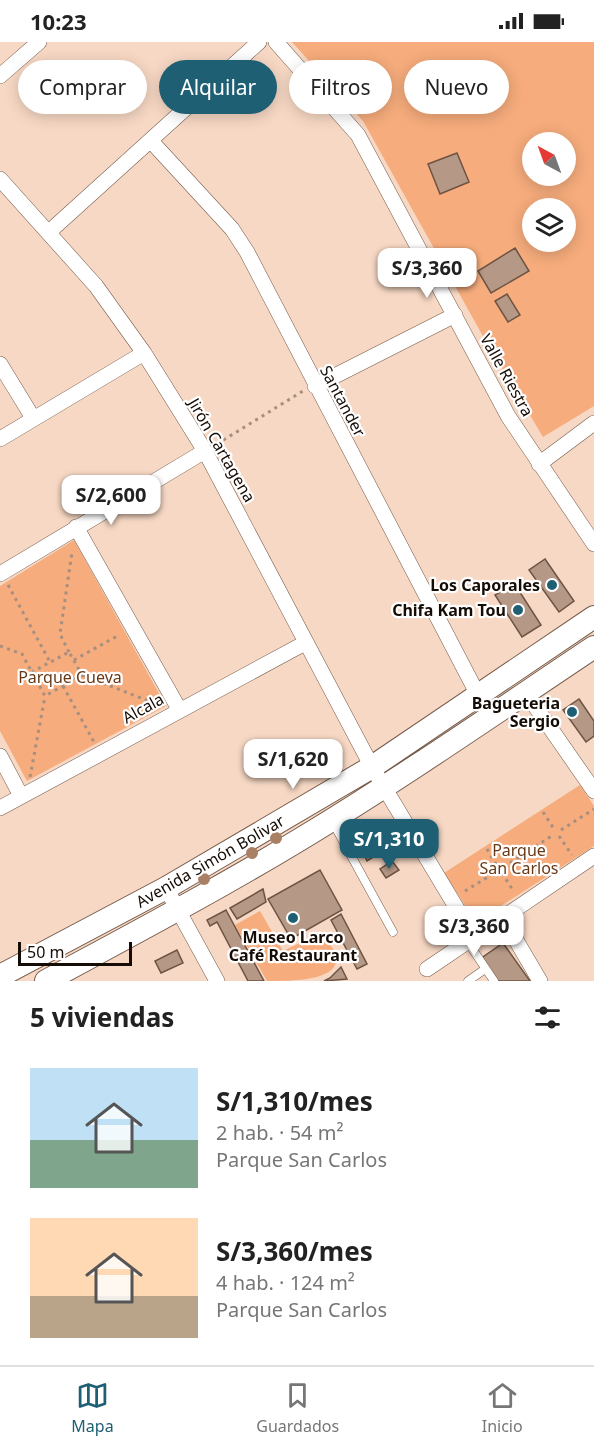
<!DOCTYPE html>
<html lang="es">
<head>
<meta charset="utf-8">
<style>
  :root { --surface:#fff; --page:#f2f2f2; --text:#222; --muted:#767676; --line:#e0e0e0; --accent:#1e5f74 }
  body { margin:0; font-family:"Noto Sans",sans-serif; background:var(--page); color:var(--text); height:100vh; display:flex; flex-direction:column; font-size:22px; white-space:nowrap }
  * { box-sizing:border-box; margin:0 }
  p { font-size:20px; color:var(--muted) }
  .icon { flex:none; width:33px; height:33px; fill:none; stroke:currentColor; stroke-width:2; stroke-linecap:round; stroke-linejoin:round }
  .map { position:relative; height:939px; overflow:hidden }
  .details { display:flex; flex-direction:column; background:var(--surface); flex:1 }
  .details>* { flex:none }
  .top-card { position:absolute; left:18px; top:18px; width:558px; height:54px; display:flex; gap:12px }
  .needle { width:39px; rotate:319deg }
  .controls { position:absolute; left:522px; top:90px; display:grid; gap:12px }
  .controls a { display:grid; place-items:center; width:54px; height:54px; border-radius:50%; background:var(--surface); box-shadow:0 3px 15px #0003; font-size:30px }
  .scale { position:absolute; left:18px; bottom:15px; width:114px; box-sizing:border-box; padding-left:6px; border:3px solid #160c06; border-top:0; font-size:16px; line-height:21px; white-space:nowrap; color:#160c06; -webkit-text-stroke:4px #fff; paint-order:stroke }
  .price { position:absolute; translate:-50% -51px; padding:0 14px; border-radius:12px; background:#fff; color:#222; font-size:20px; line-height:39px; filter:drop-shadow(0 2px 3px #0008) }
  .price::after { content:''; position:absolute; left:50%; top:36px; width:18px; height:14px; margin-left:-9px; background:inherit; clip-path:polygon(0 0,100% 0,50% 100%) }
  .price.active { background:var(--accent); color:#fff }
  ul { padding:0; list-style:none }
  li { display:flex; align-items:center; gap:18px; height:150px; padding:0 30px }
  li span { display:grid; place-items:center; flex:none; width:168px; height:120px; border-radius:0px; color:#555 }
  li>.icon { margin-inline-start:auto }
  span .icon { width:72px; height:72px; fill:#fffc; stroke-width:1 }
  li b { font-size:26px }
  h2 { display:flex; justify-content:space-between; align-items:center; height:72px; padding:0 30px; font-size:26px }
  .chip { padding:0 21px; border-radius:27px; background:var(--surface); box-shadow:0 3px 15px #0003; font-size:21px; line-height:54px }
  .chip.active { background:var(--accent); color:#fff }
  .status { display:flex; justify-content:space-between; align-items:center; height:42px; padding:0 30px; background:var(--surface); direction:ltr }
  .status svg { height:16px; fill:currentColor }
  .dock { display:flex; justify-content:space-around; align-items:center; height:84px; border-top:2px solid var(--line); background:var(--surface); font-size:16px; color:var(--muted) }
  .dock a { display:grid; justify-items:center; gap:3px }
  .dock .active { color:var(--accent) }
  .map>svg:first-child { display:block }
  .green { fill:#f6ac7c; fill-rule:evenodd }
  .building { fill:#b69886; stroke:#6d5343; stroke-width:1.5 }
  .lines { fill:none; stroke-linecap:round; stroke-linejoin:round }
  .service-casing { stroke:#755a4a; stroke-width:9 }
  .minor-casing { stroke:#755a4a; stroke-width:16 }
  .secondary-casing { stroke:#755a4a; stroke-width:24 }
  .path { stroke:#a68f80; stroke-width:3; stroke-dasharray:3 4.5; stroke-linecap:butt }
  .service { stroke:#fff; stroke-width:8 }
  .minor { stroke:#fff; stroke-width:15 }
  .secondary { stroke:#fff; stroke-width:22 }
  .tree { fill:#a98063 }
  .poi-dot { fill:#1e5f74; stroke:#fff; stroke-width:2 }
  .labels { text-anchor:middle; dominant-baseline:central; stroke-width:4.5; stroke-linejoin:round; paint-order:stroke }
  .street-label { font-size:16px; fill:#160c06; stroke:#fff }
  .poi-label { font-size:16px; font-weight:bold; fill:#160c06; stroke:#fff; text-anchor:end }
  .park-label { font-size:16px; fill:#693814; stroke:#fff }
</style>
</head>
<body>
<div class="status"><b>10:23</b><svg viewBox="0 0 49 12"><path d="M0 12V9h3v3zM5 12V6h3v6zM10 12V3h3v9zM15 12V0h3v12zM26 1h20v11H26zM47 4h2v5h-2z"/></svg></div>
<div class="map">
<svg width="594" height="939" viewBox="0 0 594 939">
  <rect width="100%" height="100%" fill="#f7d8c4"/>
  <path class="green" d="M292 0H594V364L543 395 484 296 363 79ZM532 100H566V134H532ZM532 166H566V200H532Z
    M74 498 166 664 27 739 0 689V544Z
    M580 743 594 764V804L476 880 444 831Z
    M260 869 283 909 321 891C366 939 299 939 267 939L235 883Z"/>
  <path class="building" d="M457 111 469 140 440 152 428 122Z
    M515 206 529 229 491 251 478 229Z
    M507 252 520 273 508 280 495 259Z
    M545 517 574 559 559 570 529 528Z
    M514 541 541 583 522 595 495 553Z
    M579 657 594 679V694L586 700 563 668Z
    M386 796 391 804 367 819 363 811Z
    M392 819 399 828 386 836 380 827Z
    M320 828 342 868 291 897 268 857Z
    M263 847 266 860 237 877 230 866Z
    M226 868 264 939H248L217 880 210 884 207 878Z
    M341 872 367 922 357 927 331 878Z
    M503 901 530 939H495L480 917Z
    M177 908 183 921 161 931 155 919Z
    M341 925 347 937 324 939 330 936Z"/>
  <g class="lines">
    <g class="service-casing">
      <path id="service" d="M332 779 393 890
        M467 899 494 939
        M468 939 485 927"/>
    </g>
    <g class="minor-casing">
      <path id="minor" d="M276 0 358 93 508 374 594 502
        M0 34 39 0
        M151 99 232 187 247 210 478 653
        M0 137 96 244 144 311 205 409 372 725 474 895
        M49 190 259 0
        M0 322 33 376
        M315 344 455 273
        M0 397 144 311
        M539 422 594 381
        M76 485 179 667
        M0 532 205 409
        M526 651 594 749
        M0 714 21 754
        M0 766 305 601
        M166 846 217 939
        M503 876 540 939
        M427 927 594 814"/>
    </g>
    <g class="secondary-casing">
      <path id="secondary" d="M0 934 166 846 372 725 594 575
        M46 939C133 892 220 846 304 795 403 735 498 669 594 605"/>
    </g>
    <path class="path" d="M217 402 303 349
      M8 543 50 620
      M0 604 22 612 45 654 82 633 69 610 32 630
      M69 610 60 592 72 510
      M74 618 119 593
      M82 633 159 663
      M63 644 94 700
      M30 735 45 654
      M543 770 554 787
      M561 788 594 767
      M559 794 572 813
      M487 807 497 824
      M504 825 553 793
      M502 831 514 850
      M465 849 496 830"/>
    <use href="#service" class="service"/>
    <use href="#minor" class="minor"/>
    <use href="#secondary" class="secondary"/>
  </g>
  <g class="tree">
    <circle cx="276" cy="796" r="6"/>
    <circle cx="252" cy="811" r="6"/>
    <circle cx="204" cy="837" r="6"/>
  </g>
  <g class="poi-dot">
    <circle cx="552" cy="543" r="6"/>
    <circle cx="518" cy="568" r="6"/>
    <circle cx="572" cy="670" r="6"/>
    <circle cx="293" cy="876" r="6"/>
  </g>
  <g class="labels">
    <g class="street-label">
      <text transform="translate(507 333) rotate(61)">Valle Riestra</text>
      <text transform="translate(343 359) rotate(62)">Santander</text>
      <text transform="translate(222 408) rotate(60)">Jirón Cartagena</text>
      <text transform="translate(143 666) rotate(-29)">Alcala</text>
      <text transform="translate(210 819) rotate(-30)">Avenida Simón Bolivar</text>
    </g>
    <g class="poi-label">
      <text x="540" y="543">Los Caporales</text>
      <text x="506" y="568">Chifa Kam Tou</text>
      <text x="560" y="661">Bagueteria<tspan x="560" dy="18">Sergio</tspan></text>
      <text x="293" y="895" text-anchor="middle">Museo Larco<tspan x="293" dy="18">Café Restaurant</tspan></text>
    </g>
    <g class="park-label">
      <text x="70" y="635">Parque Cueva</text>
      <text x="519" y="808">Parque<tspan x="519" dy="18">San Carlos</tspan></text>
    </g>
  </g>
</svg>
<div class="controls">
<a><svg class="needle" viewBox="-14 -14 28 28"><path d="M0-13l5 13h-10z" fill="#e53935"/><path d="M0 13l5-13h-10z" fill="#767676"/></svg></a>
<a><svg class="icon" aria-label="layers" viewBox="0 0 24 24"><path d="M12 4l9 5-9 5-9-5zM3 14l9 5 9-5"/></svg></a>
</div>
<div class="scale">50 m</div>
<b class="price" style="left:427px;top:257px">S/3,360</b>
<b class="price" style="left:111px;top:484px">S/2,600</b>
<b class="price" style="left:293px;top:748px">S/1,620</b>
<b class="price active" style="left:389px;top:828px">S/1,310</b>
<b class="price" style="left:474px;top:915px">S/3,360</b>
<div class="top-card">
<a class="chip">Comprar</a>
<a class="chip active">Alquilar</a>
<a class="chip">Filtros</a>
<a class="chip">Nuevo</a>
</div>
</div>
<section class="details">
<h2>5 viviendas<svg class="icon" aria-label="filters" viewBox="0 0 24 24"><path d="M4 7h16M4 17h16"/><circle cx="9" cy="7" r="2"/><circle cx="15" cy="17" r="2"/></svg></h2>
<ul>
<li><span style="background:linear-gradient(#bfe0f5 60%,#7fa58c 0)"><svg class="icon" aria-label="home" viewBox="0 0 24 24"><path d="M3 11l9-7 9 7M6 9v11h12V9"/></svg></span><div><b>S/1,310/mes</b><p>2 hab. · 54 m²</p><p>Parque San Carlos</p></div></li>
<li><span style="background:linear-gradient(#ffd9b3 65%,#b9a48a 0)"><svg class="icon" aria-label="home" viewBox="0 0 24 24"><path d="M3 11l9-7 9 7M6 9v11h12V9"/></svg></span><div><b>S/3,360/mes</b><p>4 hab. · 124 m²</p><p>Parque San Carlos</p></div></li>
</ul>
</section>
<nav class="dock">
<a class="active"><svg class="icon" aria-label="map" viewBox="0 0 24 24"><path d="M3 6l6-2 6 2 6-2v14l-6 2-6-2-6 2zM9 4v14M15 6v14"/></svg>Mapa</a>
<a><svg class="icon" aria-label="saved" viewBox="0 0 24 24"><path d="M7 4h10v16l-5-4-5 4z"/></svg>Guardados</a>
<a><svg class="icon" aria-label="home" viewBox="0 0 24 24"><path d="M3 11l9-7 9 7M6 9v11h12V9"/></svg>Inicio</a>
</nav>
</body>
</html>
